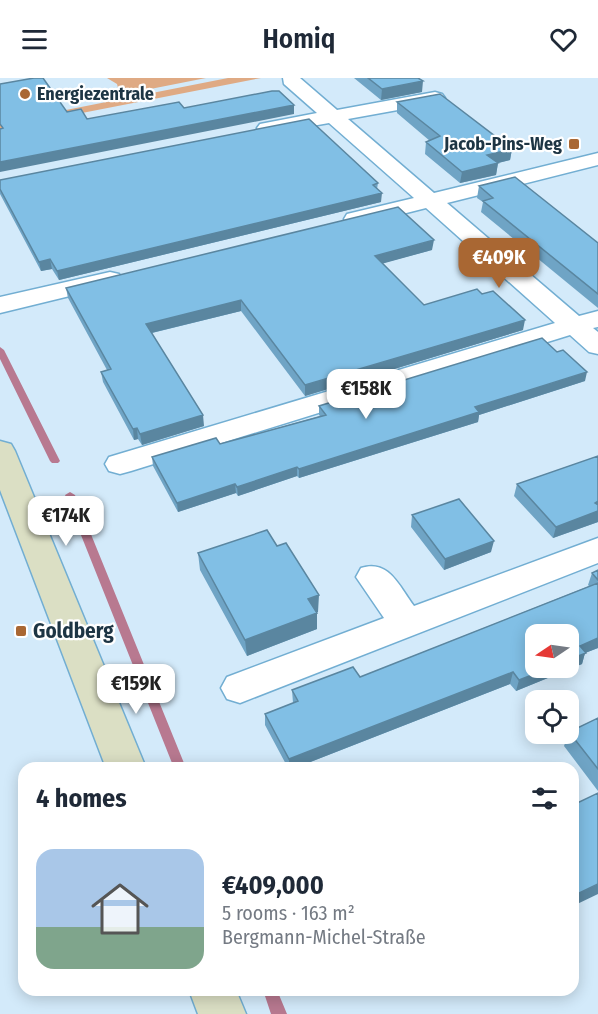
<!DOCTYPE html>
<html lang="en">
<head>
<meta charset="utf-8">
<style>
  :root { --surface:#fff; --page:#f6f6f7; --text:#1f2937; --muted:#747a83; --accent:#a96733 }
  body { margin:0; font-family:"Fira Sans Condensed",sans-serif; background:var(--page); color:var(--text); height:100vh; display:flex; flex-direction:column; font-size:22px; white-space:nowrap }
  * { box-sizing:border-box; margin:0 }
  p { font-size:20px; color:var(--muted) }
  .icon { flex:none; width:33px; height:33px; fill:none; stroke:currentColor; stroke-width:2; stroke-linecap:round; stroke-linejoin:round }
  .map { position:relative; flex:1; overflow:hidden }
  .panel { position:absolute; left:18px; top:684px; width:561px; height:234px; display:flex; flex-direction:column; background:var(--surface); border-radius:18px; box-shadow:0 3px 15px #0003 }
  .panel>* { flex:none }
  .needle { width:39px; rotate:257deg }
  .tools { position:absolute; left:525px; top:546px; display:grid; gap:12px }
  .tools a { display:grid; place-items:center; width:54px; height:54px; border-radius:12px; background:var(--surface); box-shadow:0 3px 15px #0003; font-size:30px }
  .price { position:absolute; translate:-50% -51px; padding:0 14px; border-radius:12px; background:#fff; color:#222; font-size:20px; line-height:39px; filter:drop-shadow(0 2px 3px #0008) }
  .price::after { content:''; position:absolute; left:50%; top:36px; width:18px; height:14px; margin-left:-9px; background:inherit; clip-path:polygon(0 0,100% 0,50% 100%) }
  .price.active { background:var(--accent); color:#fff }
  ul { padding:0; list-style:none }
  li { display:flex; align-items:center; gap:18px; height:150px; padding:0 18px }
  li span { display:grid; place-items:center; flex:none; width:168px; height:120px; border-radius:18px; color:#555 }
  li>.icon { margin-inline-start:auto }
  span .icon { width:72px; height:72px; fill:#fffc; stroke-width:1 }
  li b { font-size:26px }
  h2 { display:flex; justify-content:space-between; align-items:center; height:72px; padding:0 18px; font-size:26px }
  header { display:flex; justify-content:space-between; align-items:center; height:78px; padding:0 18px; background:var(--surface); font-size:27px; font-weight:600 }
  .map>svg:first-child { display:block }
  .green { fill:#dfaa84 }
  .lines { fill:none; stroke-linecap:round; stroke-linejoin:round }
  .stream { fill:#b87990; fill-rule:evenodd }
  .street-casing { stroke:#72aed2; stroke-width:3 }
  .secondary-casing { stroke:#72aed2; stroke-width:3 }
  .street { fill:#fff; fill-rule:evenodd }
  .secondary { fill:#dbdfc4; fill-rule:evenodd }
  .wall { fill:#6fa4c5 }
  .shaded-wall { fill:#5a86a0 }
  .building { fill:#81bfe5; stroke:#5a86a0; stroke-width:1.5 }
  .poi-dot { fill:#a96733; stroke:#fff; stroke-width:2 }
  .labels { text-anchor:middle; dominant-baseline:central; stroke-width:4.5; stroke-linejoin:round; paint-order:stroke }
  .far-poi-label { font-size:18px; font-weight:bold; fill:#1d3544; stroke:#fff; text-anchor:start }
  .poi-label { font-size:21px; font-weight:bold; fill:#1d3544; stroke:#fff; text-anchor:start }
</style>
</head>
<body>
<header><svg class="icon" aria-label="menu" viewBox="0 0 24 24"><path d="M4 6h16M4 12h16M4 18h16"/></svg>Homiq<svg class="icon" aria-label="heart" viewBox="0 0 24 24"><path d="M12 20l-8-8c-3-5 5-10 8-4 3-6 11-1 8 4z"/></svg></header>
<div class="map">
<svg width="598" height="936" viewBox="0 0 598 936">
  <rect width="100%" height="100%" fill="#d3eafa"/>
  <path class="green" d="M107 0H206L120 17 117 6Z
    M228 0H261L0 51V45Z"/>
  <g class="lines">
    <path class="stream" d="M0 269 4 272 60 383 58 385H52L50 383 0 281Z
      M70 414 75 417 186 690H174L65 417Z
      M263 912H277L287 936H271Z"/>
    <g class="street-casing">
      <path id="street" d="M283 0H300L337 32 435 14 442 16 445 20 442 24 348 41 434 115 598 75V87L447 125 579 238 598 233V249L593 250 598 254V276L589 274 570 257 131 393 120 396 109 393 105 386 109 379 555 245 426 130 355 148 347 146 344 141 347 136 414 120 329 45 267 56 260 54 257 50 260 46 317 35 284 6Z
        M110 194 119 196 122 201 119 206 0 235V219Z
        M598 460V485L240 625 227 621 221 610 227 599 384 540 356 499 361 490C389 481 399 508 414 528Z"/>
    </g>
    <g class="secondary-casing">
      <path id="secondary" d="M0 363 11 366 15 373 146 690H106L0 412Z
        M189 912H236L246 936H198Z"/>
    </g>
    <use href="#street" class="street"/>
    <use href="#secondary" class="secondary"/>
  </g>
  <path class="wall" d="M354 0H418L422 14 381 22Z
    M397 24 512 71 510 82 498 85 496 97 460 105 425 76 426 64 430 63 397 35Z
    M0 102 378 105 377 111 381 124 59 202 52 191 41 193 0 116Z
    M479 108 598 165V230L481 134 483 124 477 120Z
    M432 172 383 185 424 227 523 252 305 318 241 233 152 255 204 348 142 367 138 361 134 362 103 304 101 294 107 292 68 220 66 210Z
    M585 303 479 337 478 344 299 400 297 398 238 418 236 415 178 434 153 388 152 379 220 366 320 338 319 337V328Z
    M598 378V444L553 460 514 418 517 406Z
    M412 437 491 474 444 492 411 449Z
    M198 475 318 534H317V551L247 578 200 492Z
    M598 492V570L585 575 582 586 516 613 510 606 295 690H288L265 647V636L293 625 292 612 360 599 589 508 588 507 592 495Z
    M598 640V713L564 668 569 654Z"/>
  <path class="shaded-wall" d="M423 3 422 14 381 22 382 11Z
    M294 27V36L0 94V84Z
    M512 71 510 82 498 85 496 97 460 105 462 94 487 77Z
    M382 115 381 124 59 202 57 193Z
    M434 162 432 172 374 188 375 178Z
    M50 181 52 191 41 193 39 184Z
    M241 222V233L147 256 146 246Z
    M525 242 523 252 305 318V307Z
    M587 294 585 303 479 337 478 344 299 400V391L475 329Z
    M203 337 204 348 142 367 140 356Z
    M137 350 138 361 134 362 133 351Z
    M297 389V398L238 418 237 409Z
    M235 406 236 415 178 434 177 425Z
    M598 423V444L553 460 556 449Z
    M494 463 491 474 444 492 445 481Z
    M319 517 318 534 308 537V521Z
    M317 535V551L247 578 245 562Z
    M598 560V570L585 575 582 586 516 613 519 602 550 590H568V582L580 568Z
    M513 594 510 606 295 690H289V681Z
    M598 806V816L573 828V818Z"/>
  <path class="building" d="M34 0H43L67 34 81 31 87 41 179 24 184 30 272 13H279L294 27 0 84V51L3 50 0 46V6Z
    M368 0H418L423 3 382 11Z
    M440 16 512 71 487 77 498 85 462 94 426 64 440 58 397 24Z
    M309 41 378 105 373 107 382 115 57 193 50 181 39 184 0 111V102Z
    M515 99 598 165V216L483 123 493 120 479 108Z
    M398 129 434 162 375 178 424 227 477 211 482 216 493 213 525 242 305 307 241 222 146 246 203 337 140 356 137 350 133 351 101 294 111 291 66 210Z
    M542 260 557 274 563 272 587 294 475 329 479 334 299 391 297 389 237 409 235 406 177 425 152 379 216 360 220 366 326 337 319 328Z
    M598 378V423L595 425 598 427V433L556 449 517 406Z
    M459 421 494 463 445 481 412 437Z
    M267 452 277 468 286 465 319 517 308 521 317 535 245 562 198 475Z
    M598 492V502L592 495Z
    M598 505V560L580 568 586 575 568 582V556H536V590H550L519 602 513 594 289 681 265 636 298 623 292 612 353 589 360 599Z
    M598 640V691L569 654Z
    M598 715V806L573 818V727Z"/>
  <g class="poi-dot">
    <circle cx="25" cy="16" r="6"/>
    <rect x="568" y="60" width="12" height="12" rx="3"/>
    <rect x="15" y="547" width="12" height="12" rx="3"/>
  </g>
  <g class="labels">
    <g class="far-poi-label">
      <text x="37" y="16">Energiezentrale</text>
      <text x="562" y="66" text-anchor="end">Jacob-Pins-Weg</text>
    </g>
    <g class="poi-label">
      <text x="33" y="553">Goldberg</text>
    </g>
  </g>
</svg>
<div class="tools">
<a><svg class="needle" viewBox="-14 -14 28 28"><path d="M0-13l5 13h-10z" fill="#e53935"/><path d="M0 13l5-13h-10z" fill="#747a83"/></svg></a>
<a><svg class="icon" aria-label="locate" viewBox="0 0 24 24"><circle cx="12" cy="12" r="6"/><path d="M12 2v4M12 18v4M2 12h4M18 12h4"/></svg></a>
</div>
<b class="price active" style="left:499px;top:211px">€409K</b>
<b class="price" style="left:366px;top:342px">€158K</b>
<b class="price" style="left:66px;top:469px">€174K</b>
<b class="price" style="left:136px;top:637px">€159K</b>
<section class="panel">
<h2>4 homes<svg class="icon" aria-label="filters" viewBox="0 0 24 24"><path d="M4 7h16M4 17h16"/><circle cx="9" cy="7" r="2"/><circle cx="15" cy="17" r="2"/></svg></h2>
<ul>
<li><span style="background:linear-gradient(#a9c7e8 65%,#7fa58c 0)"><svg class="icon" aria-label="home" viewBox="0 0 24 24"><path d="M3 11l9-7 9 7M6 9v11h12V9"/></svg></span><div><b>€409,000</b><p>5 rooms · 163 m²</p><p>Bergmann-Michel-Straße</p></div></li>
</ul>
</section>
</div>
</body>
</html>
